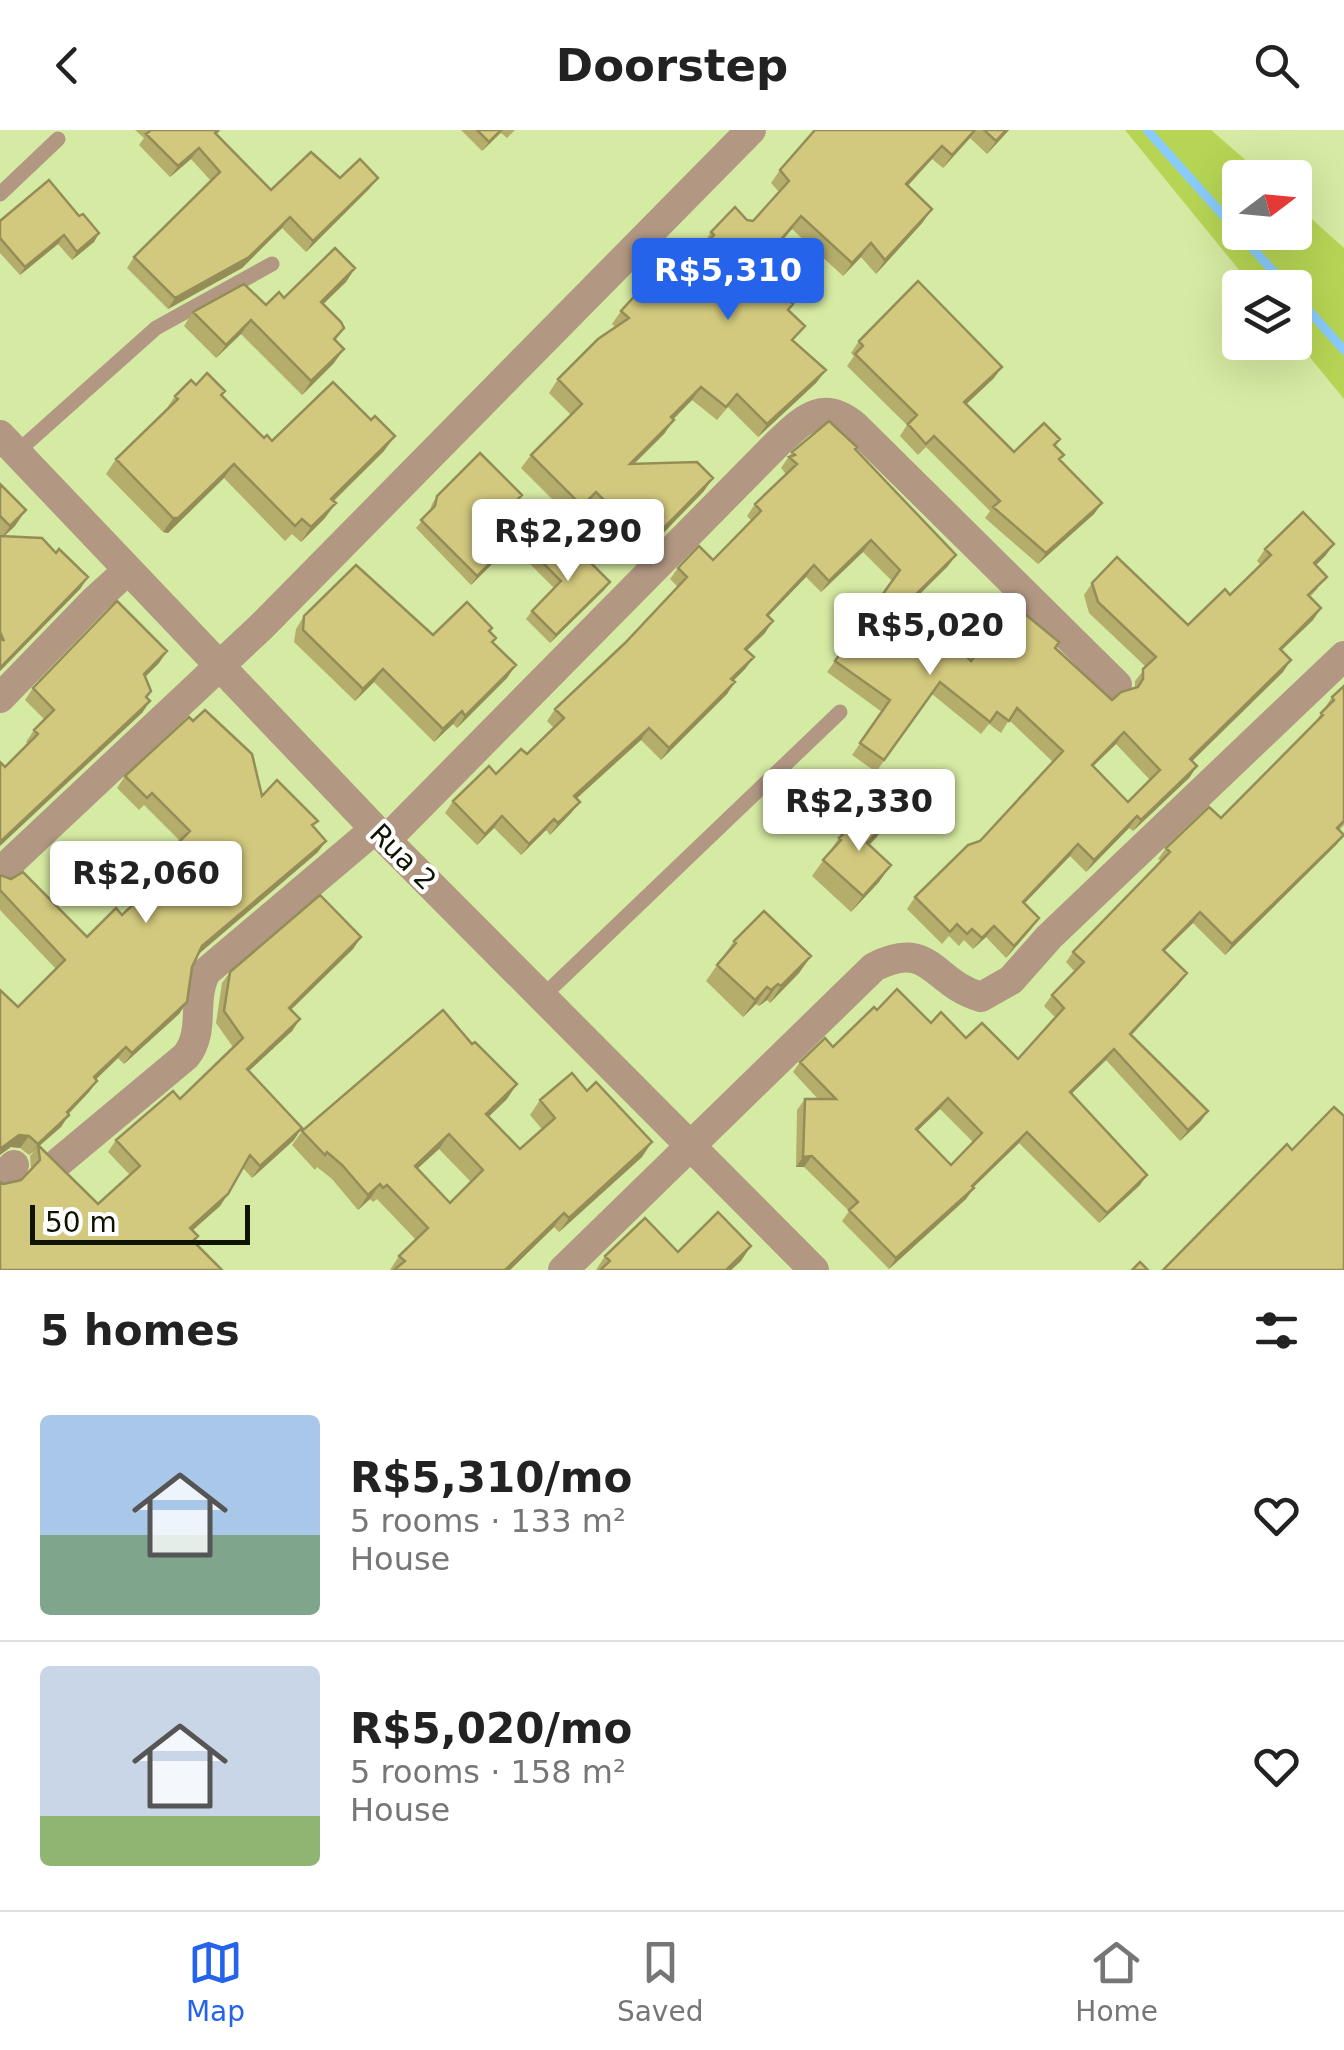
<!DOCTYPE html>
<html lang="en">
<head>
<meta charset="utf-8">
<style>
  :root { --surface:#fff; --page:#f2f2f2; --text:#222; --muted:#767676; --line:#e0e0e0; --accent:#2563eb }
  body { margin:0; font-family:"DejaVu Sans",sans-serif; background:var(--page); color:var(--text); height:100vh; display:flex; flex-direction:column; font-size:38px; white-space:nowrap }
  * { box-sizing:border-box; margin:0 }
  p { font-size:32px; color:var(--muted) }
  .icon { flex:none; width:55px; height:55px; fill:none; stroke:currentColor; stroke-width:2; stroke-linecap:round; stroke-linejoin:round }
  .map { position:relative; height:1140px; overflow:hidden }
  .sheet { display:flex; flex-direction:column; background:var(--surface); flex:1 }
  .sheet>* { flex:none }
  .needle { width:65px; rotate:74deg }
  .fabs { position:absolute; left:1222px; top:30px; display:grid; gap:20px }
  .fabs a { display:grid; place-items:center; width:90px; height:90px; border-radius:10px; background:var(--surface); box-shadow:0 10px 40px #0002; font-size:50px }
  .scale { position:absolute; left:30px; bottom:25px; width:220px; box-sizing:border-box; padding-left:10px; border:5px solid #0e1400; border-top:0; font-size:28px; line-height:35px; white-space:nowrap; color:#0e1400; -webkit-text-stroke:8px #fff; paint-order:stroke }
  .price { position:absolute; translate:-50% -85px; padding:0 22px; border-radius:10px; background:#fff; color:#222; font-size:32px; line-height:65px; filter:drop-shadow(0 2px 5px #0008) }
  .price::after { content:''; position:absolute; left:50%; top:60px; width:30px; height:22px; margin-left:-15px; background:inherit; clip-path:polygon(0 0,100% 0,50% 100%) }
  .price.on { background:var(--accent); color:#fff }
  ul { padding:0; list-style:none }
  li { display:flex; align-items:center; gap:30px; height:250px; padding:0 40px }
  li+li { border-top:2px solid var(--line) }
  li span { display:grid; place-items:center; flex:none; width:280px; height:200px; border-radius:10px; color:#555 }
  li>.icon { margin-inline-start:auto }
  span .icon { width:120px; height:120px; fill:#fffc; stroke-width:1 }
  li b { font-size:42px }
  h2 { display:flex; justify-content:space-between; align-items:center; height:120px; padding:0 40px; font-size:42px }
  header { display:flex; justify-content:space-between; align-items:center; height:130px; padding:0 40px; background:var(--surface); font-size:45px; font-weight:700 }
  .tab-bar { display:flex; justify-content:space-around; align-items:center; height:140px; border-top:2px solid var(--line); background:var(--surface); font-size:28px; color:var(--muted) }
  .tab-bar a { display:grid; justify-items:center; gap:5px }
  .tab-bar .on { color:var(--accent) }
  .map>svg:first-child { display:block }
  .green { fill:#b6d554 }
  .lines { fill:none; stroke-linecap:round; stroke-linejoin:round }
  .stream { stroke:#89cbfc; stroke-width:9 }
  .service { stroke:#b29883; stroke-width:15 }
  .minor { stroke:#b29883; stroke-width:30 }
  .wall { fill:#b5ad6c; fill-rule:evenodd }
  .shaded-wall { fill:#948d58 }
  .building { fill:#d3c97e; stroke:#948d58; stroke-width:2.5; fill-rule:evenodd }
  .labels { text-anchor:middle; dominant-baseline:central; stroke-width:8; stroke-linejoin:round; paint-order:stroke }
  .street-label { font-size:28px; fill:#0e1400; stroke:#fff }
</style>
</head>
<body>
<header><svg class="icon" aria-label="back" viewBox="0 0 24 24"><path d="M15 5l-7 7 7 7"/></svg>Doorstep<svg class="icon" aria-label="search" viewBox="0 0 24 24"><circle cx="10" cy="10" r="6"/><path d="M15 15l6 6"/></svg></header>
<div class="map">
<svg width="1344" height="1140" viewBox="0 0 1344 1140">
  <rect width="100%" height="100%" fill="#d5eaa2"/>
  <path class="green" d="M1125 0H1211L1265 47 1240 48V102H1295V74L1344 118V269L1295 209V158L1253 157Z"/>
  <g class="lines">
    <path class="stream" d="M1147 0 1288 158
      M1295 165 1344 220"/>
    <path class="service" d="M0 64 58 9
      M17 322 156 198 272 134
      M541 868 840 582"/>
    <path class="minor" d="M0 305 375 699 814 1140
      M0 568 95 470 128 440
      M386 710 779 312C805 288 823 269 855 296L1117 555
      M0 742 262 496 751 0
      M59 1032 186 926C206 901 191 870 206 842L375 699
      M0 1048 14 1035
      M563 1140 874 837C931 808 932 853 981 867L1011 850 1049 807 1344 526"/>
  </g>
  <path class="wall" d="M135 0H221L217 4 271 60 340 48 370 58 306 122 282 98 242 138 168 179 127 138 134 127 211 51 191 29 170 47 139 15 144 8Z
    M461 0H515L507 8 501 3 482 21Z
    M815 0H1009L987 24 970 8 943 38 932 29 908 56 923 92 876 144 861 127 843 146 792 99 773 121 761 145 789 180 794 211 826 240 816 253 758 307 728 277 717 290 692 270 673 290 664 304 634 333 704 361 639 428 587 375 572 389 521 338 531 325 571 285 549 263 558 249 615 197 612 194 621 181 678 143 703 117 702 116 711 102 747 90 753 91 779 62 771 53 780 40Z
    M79 86 99 103 94 112 72 130 58 114 20 145 0 123V91Z
    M355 138 346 152 323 174 344 198 335 211 334 233 302 265 241 204 216 228 184 196 193 182 266 175Z
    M859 211 994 248 966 274 1014 322 1060 309 1055 316 1064 325 1060 330 1102 373 1094 384 1038 434 985 388 990 381 926 317 918 325 900 306 907 295 847 236 854 226 851 223Z
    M196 255 222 265 264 308 272 311 384 321 334 371 325 388 301 412 292 404 285 411 224 348 168 403 163 402 106 344 116 329 165 281 175 266Z
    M855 320 948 436 906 478 971 531 1055 518 1112 570 1135 558V551L1146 537 1089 483 1084 465 1092 453 1188 495 1230 465 1261 435 1257 431 1265 419 1326 425 1316 435 1318 458 1310 467 1321 478 1313 490 1281 521 1283 542 1192 631 1197 636 1189 648 1133 701 1129 698 1086 742 1070 726 1025 773 1031 799 1006 828 986 807 973 819 964 810 959 816 949 806 942 814 907 779 915 767 980 711 1053 632 1009 590 1001 603 989 594 981 604 932 564 876 642 852 625 882 582 827 542 892 451 863 422 821 462 806 447 768 486 765 503 747 520 754 527 745 539 733 551 727 564 661 630 641 610 576 669 571 683 550 705 546 700 521 725 494 698 477 715 445 683 453 671 527 624 554 598 547 591 555 579 625 513 678 457 670 449 678 438 713 430 752 391 747 386 755 374 786 344 781 338 792 322ZM1116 614 1150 650 1128 672 1093 636Z
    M0 354 15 396 4 406 56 423 88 447 80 459 0 541Z
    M522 365 516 373 488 402 505 419 499 427 471 455 416 398 430 381 432 374 437 366Z
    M536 426 604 460 550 513 526 489 532 481 554 458 530 434Z
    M304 486 433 505 489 502 507 548 457 598 453 594 434 612 374 552 355 571 294 512 296 499Z
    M167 521 159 533 145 547 147 568 150 571 142 583 5 637 28 614 26 612 34 600 45 590 25 570 33 558Z
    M1344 556V695L1339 700 1344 705 1336 715 1225 825 1193 793 1164 821 1179 854 1131 905 1208 981 1200 992 1180 1011 1106 930 1071 964 1140 1055 1099 1093 1019 1013 973 1058 966 1069 889 1139 842 1091 849 1081 804 1037H796L797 980 805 969H818L793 942 800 932 833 917 877 880 931 893 1018 929 1055 887 1044 876 1052 865 1075 842 1066 832 1073 822 1161 731 1158 729 1166 718 1221 688 1314 594 1332 567ZM940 979 973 1012 951 1035 917 1001Z
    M125 646 262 666 318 691 313 697 318 722 198 824 192 837 187 872 179 884 124 934 118 928 96 949 97 951 89 962 68 984 61 997 39 1016 98 1074 130 1045 108 1022 116 1010 180 969 233 917 216 893 222 853 230 842 361 807 353 819 291 880 300 889 292 901 249 941 294 1010 252 1048 243 1038 220 1076 192 1100 4 1054 21 1050 31 1039 30 1026 34 1021 29 1025 20 1018 11 1017 18 877 56 839 0 780V745L87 807 122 785 159 750 152 742 160 731 180 711 144 675 139 680 117 658Z
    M887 692 869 715 879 752 851 782 812 746 839 708Z
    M734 811 811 826 799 843 770 873 767 870 759 876 756 874 743 887 706 851Z
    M507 969 488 987 520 1019 542 999 530 985 540 970 642 1027 559 1102 554 1097 510 1140H390L399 1126 416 1110 377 1069 373 1072 370 1069 358 1080 332 1049 317 1037 315 1040 292 1015 302 1001ZM439 1019 471 1052 450 1073 417 1039Z
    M678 1122 741 1131 731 1140H596L605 1126Z"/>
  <path class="shaded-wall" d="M501 0H503L482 21 489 12Z
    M975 0 970 8 943 38 952 25Z
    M1006 0H1009L987 24 996 11Z
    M942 16 932 29 897 67 906 54Z
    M199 18 191 29 170 47 178 36Z
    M378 48 370 58 306 122 313 111Z
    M932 79 923 92 876 144 885 130Z
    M801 86 792 99 762 133 772 120Z
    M290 87 282 98 242 138 168 179 175 168Z
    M99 103 94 112 72 130 77 122Z
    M64 105 58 114 20 145 25 137Z
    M871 113 861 127 843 146 852 133Z
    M355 138 346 152 311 186 321 172Z
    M251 190 241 204 216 228 226 215Z
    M344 219 334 233 302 265 311 251Z
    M1002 237 994 248 956 284 964 272Z
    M826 240 816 253 758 307 767 294Z
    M701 257 692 270 661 301 671 287Z
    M674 290 664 304 621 347 630 334Z
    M395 306 384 321 321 383 331 369Z
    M234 334 224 348 168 403 163 402 173 388Z
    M713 348 704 361 639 428 648 414Z
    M596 362 587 375 572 389 582 376Z
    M522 365 516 373 481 409 487 401Z
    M336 373 325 388 301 412 311 397Z
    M1102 373 1094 384 1038 434 1046 423Z
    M26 380 15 396 0 410 10 396Z
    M871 410 863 422 821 462 829 451Z
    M1334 414 1326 425 1306 445 1314 433Z
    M505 419 499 427 471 455 477 446Z
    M956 425 948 436 895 488 904 476Z
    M814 435 806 447 759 496 767 485Z
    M88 447 80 459 0 541V538Z
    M610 452 604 460 550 513 556 505Z
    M1321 478 1313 490 1271 530 1280 519Z
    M773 491 765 503 737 530 745 519Z
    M167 521 159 533 136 556 144 544Z
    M754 527 745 539 723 561 731 549Z
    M1291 530 1283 542 1182 641 1190 629Z
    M516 535 507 548 457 598 465 586Z
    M383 539 374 552 355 571 363 559Z
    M735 552 727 564 661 630 669 618Z
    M150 571 142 583 0 716V712Z
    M462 581 453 594 434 612 443 599Z
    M649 598 641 610 566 678 574 666Z
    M1124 602 1116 614 1083 646 1092 635Z
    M1197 636 1189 648 1133 701 1141 690Z
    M580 672 571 683 550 705 558 693Z
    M502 686 494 698 477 715 485 704Z
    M1137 686 1129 698 1086 742 1094 730Z
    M554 689 546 700 521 725 529 714Z
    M887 692 876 708 855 729 867 713Z
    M1344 705 1336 715 1225 825 1232 814Z
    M326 711 318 722 194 828 202 816Z
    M1078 714 1070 726 1015 783 1023 772Z
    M891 735 879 752 851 782 863 766Z
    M1200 782 1193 793 1155 830 1163 820Z
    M1039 788 1031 799 1006 828 1014 816Z
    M994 796 986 807 973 819 982 808Z
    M361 807 353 819 281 889 289 878Z
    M811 826 799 843 770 873 781 856Z
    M1187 843 1179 854 1123 914 1130 904Z
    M778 854 767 870 759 876 771 860Z
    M767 857 756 874 743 887 755 870Z
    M187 872 179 884 124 934 132 923Z
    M300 889 292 901 238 951 247 939Z
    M126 917 118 928 86 959 94 947Z
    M1114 919 1106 930 1062 973 1070 962Z
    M97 951 89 962 59 994 67 982Z
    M517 954 507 969 476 999 486 984Z
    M948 968 940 979 908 1010 916 999Z
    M1208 981 1200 992 1180 1011 1188 1000Z
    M69 985 61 997 38 1017V1015L29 1025 38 1014Z
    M302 998 294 1010 252 1048 260 1036Z
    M1027 1002 1019 1013 964 1066 972 1056Z
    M449 1004 439 1019 405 1050 415 1036Z
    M19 1005 29 1006 20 1018 11 1017 0 1025V1019Z
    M652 1012 642 1027 559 1102 569 1088Z
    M812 1026 804 1037H796L803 1027Z
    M1147 1045 1140 1055 1099 1093 1107 1083Z
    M380 1054 370 1069 358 1080 368 1065Z
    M974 1058 966 1069 889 1139 896 1128Z
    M228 1064 220 1076 182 1110 190 1098Z
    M564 1083 554 1097 510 1140H505Z
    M751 1116 741 1131 731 1140H726Z"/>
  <path class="building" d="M151 0H218L215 3 271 60 311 22 340 48 360 29 378 48 313 111 290 87 249 127 175 168 134 127 220 42 199 18 178 36 146 4Z
    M477 0H501L489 12Z
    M815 0H975L952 25 942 16 906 54 932 79 885 130 871 113 852 133 801 86 772 120 774 122 762 135 766 138 760 145 793 174 788 180 805 196 792 210 826 240 767 294 737 264 726 277 701 257 671 287 674 290 630 334 697 332 713 348 648 414 596 362 582 376 531 325 582 274 558 249 598 209 629 188 621 181 654 145 668 134 678 143 714 105 711 102 735 77 747 90 753 91 789 51 780 40Z
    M984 0H1006L996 11Z
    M49 50 79 86 83 84 99 103 77 122 64 105 25 137 0 108V91Z
    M335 118 355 138 321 172 341 192 344 198 334 209 344 219 311 251 251 190 226 215 193 182 244 154 266 175 279 162 284 168Z
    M918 151 1002 237 964 272 1014 322 1044 293 1060 309 1054 315 1064 325 1059 329 1102 373 1046 423 993 377 1000 371 934 306 926 314 908 294 917 285 855 224 863 216 859 211Z
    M207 243 225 261 221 265 264 308 267 305 272 311 333 252 371 290 375 286 395 306 331 369 336 373 311 397 302 389 295 396 234 334 178 388H173L116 329 178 269 175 266 191 250 196 255Z
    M829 291 857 317 855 319 956 425 904 476 954 513 971 531 1014 475 1059 512 1055 518 1112 570 1121 562 1138 557 1143 549V539L1156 527 1098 472 1092 453 1117 427 1188 495 1225 459 1230 465 1271 425 1265 419 1303 382 1334 414 1314 433 1327 447 1308 465 1321 478 1280 519 1291 530 1190 629 1197 636 1141 690 1137 686 1094 730 1078 714 1023 772 1039 788 1014 816 994 796 982 808 972 799 967 804 957 794 950 802 915 767 968 715 980 711 1063 621 1017 578 1009 591 997 582 990 592 940 552 884 630 860 613 890 570 835 531 900 440 871 410 829 451 814 435 767 485 773 491 745 519 754 527 731 549 735 552 669 618 649 598 574 666 580 672 558 693 554 689 529 714 502 686 485 704 453 671 489 636 496 644 521 619 527 624 564 588 555 579 625 513 687 447 678 438 699 416 713 430 761 381 755 374 797 334 789 327 795 325 792 322ZM1124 602 1160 640 1128 672 1092 635Z
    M480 323 522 365 487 401 505 419 477 446 421 390 435 376 437 366Z
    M0 354 26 380 10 396 0 386Z
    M560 402 610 452 556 505 532 481 561 451 536 426Z
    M0 406 42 408 56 423 59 419 88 447 0 538V507L4 511 0 502Z
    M356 435 433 505 467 472 492 498 489 501 496 508 492 512 516 535 465 586 462 581 443 599 383 539 363 559 303 500 304 486Z
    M117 471 167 521 144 544 151 561 146 567 150 571 0 712V632L5 637 38 604 34 600 54 580 33 558Z
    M1344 556V691L1337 698 1344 705 1232 814 1200 782 1163 820 1187 843 1130 904 1208 981 1188 1000 1114 919 1070 962 1147 1045 1107 1083 1027 1002 972 1056 974 1058 896 1128 849 1080 858 1072 812 1026 803 1027 805 969H836L800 932 825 908 833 917 874 877 877 880 897 859 931 893 941 882 966 908 982 893 1018 929 1064 878 1052 865 1084 832 1073 822 1170 722 1166 718 1209 677 1221 688 1323 585 1321 583 1334 570 1332 567ZM948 968 982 1003 951 1035 916 999Z
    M205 580 252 624 262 666 277 650 318 691 312 695 326 711 202 816 192 837 187 872 132 923 126 917 94 947 97 951 67 982 69 985 38 1014 29 1006 19 1005 0 1019V860L18 877 65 830 0 760V745L11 749 23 742 87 807 116 778 122 785 169 741 160 731 190 701 152 663 147 668 125 646 189 587 193 591Z
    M871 677 887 692 867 713 891 735 863 766 823 730 841 710 839 708Z
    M320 765 361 807 289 878 300 889 247 939 302 998 260 1036 250 1025 228 1064 190 1098 198 1106 193 1111 222 1140H0V1052L4 1054 21 1050 40 1030 38 1015 98 1074 140 1036 116 1010 173 961 180 969 243 908 224 881 230 842Z
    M764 781 811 826 781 856 778 854 771 860 767 857 755 870 717 835 736 813 734 811Z
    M443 880 472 914 475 912 517 954 486 984 520 1019 555 988 540 970 572 943 587 961 596 952 652 1012 569 1088 564 1083 505 1140H394L405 1131 399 1126 428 1098 387 1055 383 1058 380 1054 368 1065 342 1035 327 1022 325 1025 302 1001ZM449 1004 483 1040 450 1073 415 1036Z
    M1334 977 1344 986V1140H1163L1287 1014 1292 1020Z
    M718 1082 751 1116 726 1140H600L610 1131 605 1126 645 1088 678 1122Z
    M1140 1132 1148 1140H1132Z"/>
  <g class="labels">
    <g class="street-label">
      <text transform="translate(403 727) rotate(45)">Rua 2</text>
    </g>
  </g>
</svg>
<div class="fabs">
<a><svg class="needle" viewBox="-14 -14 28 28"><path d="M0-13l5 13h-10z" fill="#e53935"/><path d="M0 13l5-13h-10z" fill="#767676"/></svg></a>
<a><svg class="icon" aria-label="layers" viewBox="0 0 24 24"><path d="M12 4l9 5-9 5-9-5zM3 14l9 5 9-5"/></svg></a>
</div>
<div class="scale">50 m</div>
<b class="price on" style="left:728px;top:193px">R$5,310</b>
<b class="price" style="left:568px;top:454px">R$2,290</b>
<b class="price" style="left:930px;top:548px">R$5,020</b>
<b class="price" style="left:859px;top:724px">R$2,330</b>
<b class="price" style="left:146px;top:796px">R$2,060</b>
</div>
<section class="sheet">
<h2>5 homes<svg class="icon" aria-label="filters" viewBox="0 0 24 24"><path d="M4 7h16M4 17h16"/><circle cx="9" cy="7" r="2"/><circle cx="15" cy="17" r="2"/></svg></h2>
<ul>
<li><span style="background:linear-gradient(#a9c7e8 60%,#7fa58c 0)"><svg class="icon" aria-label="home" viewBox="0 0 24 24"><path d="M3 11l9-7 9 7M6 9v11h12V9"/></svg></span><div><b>R$5,310/mo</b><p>5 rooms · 133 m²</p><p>House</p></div><svg class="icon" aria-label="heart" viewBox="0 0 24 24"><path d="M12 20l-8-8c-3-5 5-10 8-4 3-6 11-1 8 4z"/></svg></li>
<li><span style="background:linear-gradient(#c9d6e8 75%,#8fb573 0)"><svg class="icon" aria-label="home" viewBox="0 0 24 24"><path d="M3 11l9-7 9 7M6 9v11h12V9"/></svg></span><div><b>R$5,020/mo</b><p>5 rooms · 158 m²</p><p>House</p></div><svg class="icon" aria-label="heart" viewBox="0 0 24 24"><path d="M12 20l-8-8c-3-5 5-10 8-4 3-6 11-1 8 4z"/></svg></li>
</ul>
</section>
<nav class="tab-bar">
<a class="on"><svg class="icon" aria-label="map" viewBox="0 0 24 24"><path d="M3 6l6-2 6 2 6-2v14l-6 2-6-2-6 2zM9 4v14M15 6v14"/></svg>Map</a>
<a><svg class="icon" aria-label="saved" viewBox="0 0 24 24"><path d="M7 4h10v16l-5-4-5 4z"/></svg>Saved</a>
<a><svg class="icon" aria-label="home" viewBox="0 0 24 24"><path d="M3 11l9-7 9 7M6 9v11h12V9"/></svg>Home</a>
</nav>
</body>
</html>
